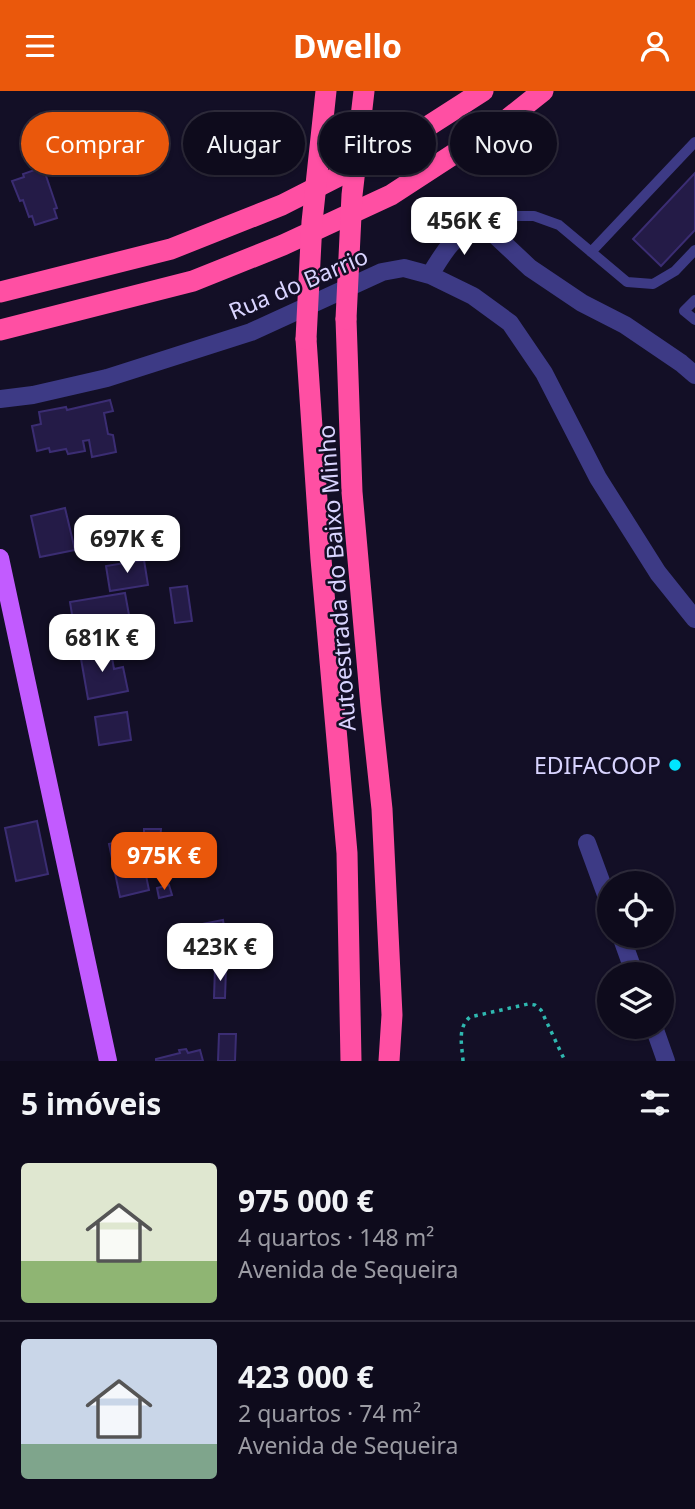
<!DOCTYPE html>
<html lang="pt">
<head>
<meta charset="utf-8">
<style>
  :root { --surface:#0e0b1c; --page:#1c1929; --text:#f1f3f6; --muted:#9b9ba3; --line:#2e2b3b; --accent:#ea580c }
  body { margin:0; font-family:"Noto Sans",sans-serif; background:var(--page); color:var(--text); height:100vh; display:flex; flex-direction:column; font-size:26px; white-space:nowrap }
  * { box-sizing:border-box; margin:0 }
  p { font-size:23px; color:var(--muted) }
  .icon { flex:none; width:38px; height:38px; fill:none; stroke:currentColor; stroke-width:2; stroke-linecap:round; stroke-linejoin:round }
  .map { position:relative; height:970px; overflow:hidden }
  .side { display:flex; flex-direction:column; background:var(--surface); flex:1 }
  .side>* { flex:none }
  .banner { position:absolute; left:21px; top:21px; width:654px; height:63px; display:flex; gap:14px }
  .buttons { position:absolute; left:597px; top:780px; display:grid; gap:14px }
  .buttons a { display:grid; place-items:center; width:77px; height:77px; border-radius:50%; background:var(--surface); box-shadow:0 2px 5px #0004,0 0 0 2px var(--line); font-size:35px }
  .price { position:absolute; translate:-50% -60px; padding:0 16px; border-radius:14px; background:#fff; color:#222; font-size:23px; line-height:46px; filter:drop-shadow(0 2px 4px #0008) }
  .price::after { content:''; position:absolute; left:50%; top:42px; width:21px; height:16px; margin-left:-10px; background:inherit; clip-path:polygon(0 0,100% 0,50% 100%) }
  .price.current { background:var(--accent); color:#fff }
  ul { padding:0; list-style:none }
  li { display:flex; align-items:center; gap:21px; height:175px; padding:0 21px }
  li+li { border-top:2px solid var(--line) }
  li span { display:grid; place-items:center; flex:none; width:196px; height:140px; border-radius:7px; color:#555 }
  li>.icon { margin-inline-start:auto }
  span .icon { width:84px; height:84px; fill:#fffc; stroke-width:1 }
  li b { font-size:30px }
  h2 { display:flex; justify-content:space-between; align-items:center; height:84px; padding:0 21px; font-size:30px }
  .pill { padding:0 24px; border-radius:32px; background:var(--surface); box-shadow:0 2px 5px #0004,0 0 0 2px var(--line); font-size:24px; line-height:63px }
  .pill.current { background:var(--accent); color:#fff }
  header { display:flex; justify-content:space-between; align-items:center; height:91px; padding:0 21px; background:var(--accent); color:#fff; font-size:32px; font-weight:700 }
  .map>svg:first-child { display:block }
  .building { fill:#241b47; stroke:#3b2d73; stroke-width:2 }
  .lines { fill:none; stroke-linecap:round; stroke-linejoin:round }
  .path { stroke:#2fb8b0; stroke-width:3.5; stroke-dasharray:3.5 5; stroke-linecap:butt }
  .service { stroke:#3d3a85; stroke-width:10 }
  .minor { stroke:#3d3a85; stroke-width:18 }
  .primary { stroke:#c25bff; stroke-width:18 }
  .motorway { stroke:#ff4fa3; stroke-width:21 }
  .motorway-bridge { stroke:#ff4fa3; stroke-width:21 }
  .poi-dot { fill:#00e5ff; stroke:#130f26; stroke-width:2.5 }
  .labels { text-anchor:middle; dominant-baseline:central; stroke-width:5; stroke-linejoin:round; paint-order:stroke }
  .street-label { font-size:23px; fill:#d9d4ff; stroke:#130f26 }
  .poi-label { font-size:23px; fill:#d9d4ff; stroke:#130f26; text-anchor:end }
</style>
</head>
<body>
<header><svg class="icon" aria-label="menu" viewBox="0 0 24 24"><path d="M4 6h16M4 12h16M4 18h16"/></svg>Dwello<svg class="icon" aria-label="person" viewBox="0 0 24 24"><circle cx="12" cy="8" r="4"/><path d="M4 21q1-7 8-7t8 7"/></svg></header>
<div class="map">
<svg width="695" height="970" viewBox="0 0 695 970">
  <rect width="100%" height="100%" fill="#130f26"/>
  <path class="building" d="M80 22 83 41 54 46 51 28Z
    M100 41 105 56 52 73 48 58Z
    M43 76 57 117 54 118 57 127 35 134 32 125 29 126 23 109 20 110 12 90 24 86 23 83Z
    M695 82V139L661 175 633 148Z
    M110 309 113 320 104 322 108 343 113 344 116 361 92 366 89 349 83 350 85 360 68 363 66 358 50 361 49 357 37 360 32 335 41 333 39 321 66 316 67 319Z
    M65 417 75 459 40 466 31 425Z
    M144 469 148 494 110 500 106 475Z
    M187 495 192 530 175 532 170 497Z
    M125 502 129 524 108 527 111 541 93 544V539L75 542 70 511Z
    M110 556 114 578 123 576 128 600 88 608 80 562Z
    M127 621 131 649 99 654 95 626Z
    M37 730 48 783 16 790 5 737Z
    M144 738H161L160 749 144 748Z
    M138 746 149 799 120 806 109 753Z
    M169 794 172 804 159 807 157 797Z
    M223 829 228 861 202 866 197 834Z
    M215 877H226L225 907H214Z
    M219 943H236L235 970H218Z
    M186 958 188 962 200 959 203 970H156V968L180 962 179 959Z"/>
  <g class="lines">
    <path class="path" d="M463 970C462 954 457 937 470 926L528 913 535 914 541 919 565 970"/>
    <path class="service" d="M481 131 503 125H534L559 134 627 191 653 193 675 180 695 159
      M591 161 695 51
      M695 209 684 220 695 229"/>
    <path class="minor" d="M430 184C446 157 453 146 481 131L530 177 582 212 625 234 681 272 695 284
      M0 308 33 304 107 287 251 241 382 181 404 177 430 184 473 205 510 232 544 282 598 387 658 482 695 528
      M587 752 609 812
      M621 845 635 884
      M654 936 666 970"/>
    <path class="primary" d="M0 467 108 970"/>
    <path class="motorway" d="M0 201 171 158 282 114 394 57 483 0
      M346 228 352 401 371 615 382 718 392 924 389 970
      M0 239 193 190 283 154 391 104 509 27 543 0
      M306 248 321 468 347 762 351 970"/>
    <path class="motorway-bridge" d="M346 228 352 104 364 0
      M306 248 312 131 326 0"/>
  </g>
  <circle class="poi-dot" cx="675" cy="674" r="7"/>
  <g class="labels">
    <g class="street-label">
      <text transform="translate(298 192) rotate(-23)">Rua do Barrio</text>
      <text transform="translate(336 487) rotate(-94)">Autoestrada do Baixo Minho</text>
    </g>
    <g class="poi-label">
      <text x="661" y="674">EDIFACOOP</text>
    </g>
  </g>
</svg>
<div class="buttons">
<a><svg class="icon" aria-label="locate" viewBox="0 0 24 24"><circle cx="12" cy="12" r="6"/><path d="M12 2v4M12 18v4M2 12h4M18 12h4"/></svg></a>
<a><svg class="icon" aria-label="layers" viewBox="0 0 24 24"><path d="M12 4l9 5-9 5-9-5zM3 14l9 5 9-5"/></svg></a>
</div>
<b class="price" style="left:464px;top:166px">456K €</b>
<b class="price" style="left:127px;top:484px">697K €</b>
<b class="price" style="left:102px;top:583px">681K €</b>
<b class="price current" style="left:164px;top:801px">975K €</b>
<b class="price" style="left:220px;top:892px">423K €</b>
<div class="banner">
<a class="pill current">Comprar</a>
<a class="pill">Alugar</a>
<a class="pill">Filtros</a>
<a class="pill">Novo</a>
</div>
</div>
<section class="side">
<h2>5 imóveis<svg class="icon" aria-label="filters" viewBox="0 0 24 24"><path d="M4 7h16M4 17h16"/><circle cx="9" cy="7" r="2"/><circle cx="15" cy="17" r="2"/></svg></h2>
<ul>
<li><span style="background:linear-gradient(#dfe7d0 70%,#8fb573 0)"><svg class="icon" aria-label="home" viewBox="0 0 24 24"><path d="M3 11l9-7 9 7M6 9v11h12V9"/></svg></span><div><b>975 000 €</b><p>4 quartos · 148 m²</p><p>Avenida de Sequeira</p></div></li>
<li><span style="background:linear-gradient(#c9d6e8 75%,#7fa58c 0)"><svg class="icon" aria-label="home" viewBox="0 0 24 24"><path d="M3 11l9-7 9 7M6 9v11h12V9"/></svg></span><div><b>423 000 €</b><p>2 quartos · 74 m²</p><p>Avenida de Sequeira</p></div></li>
</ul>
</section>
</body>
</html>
